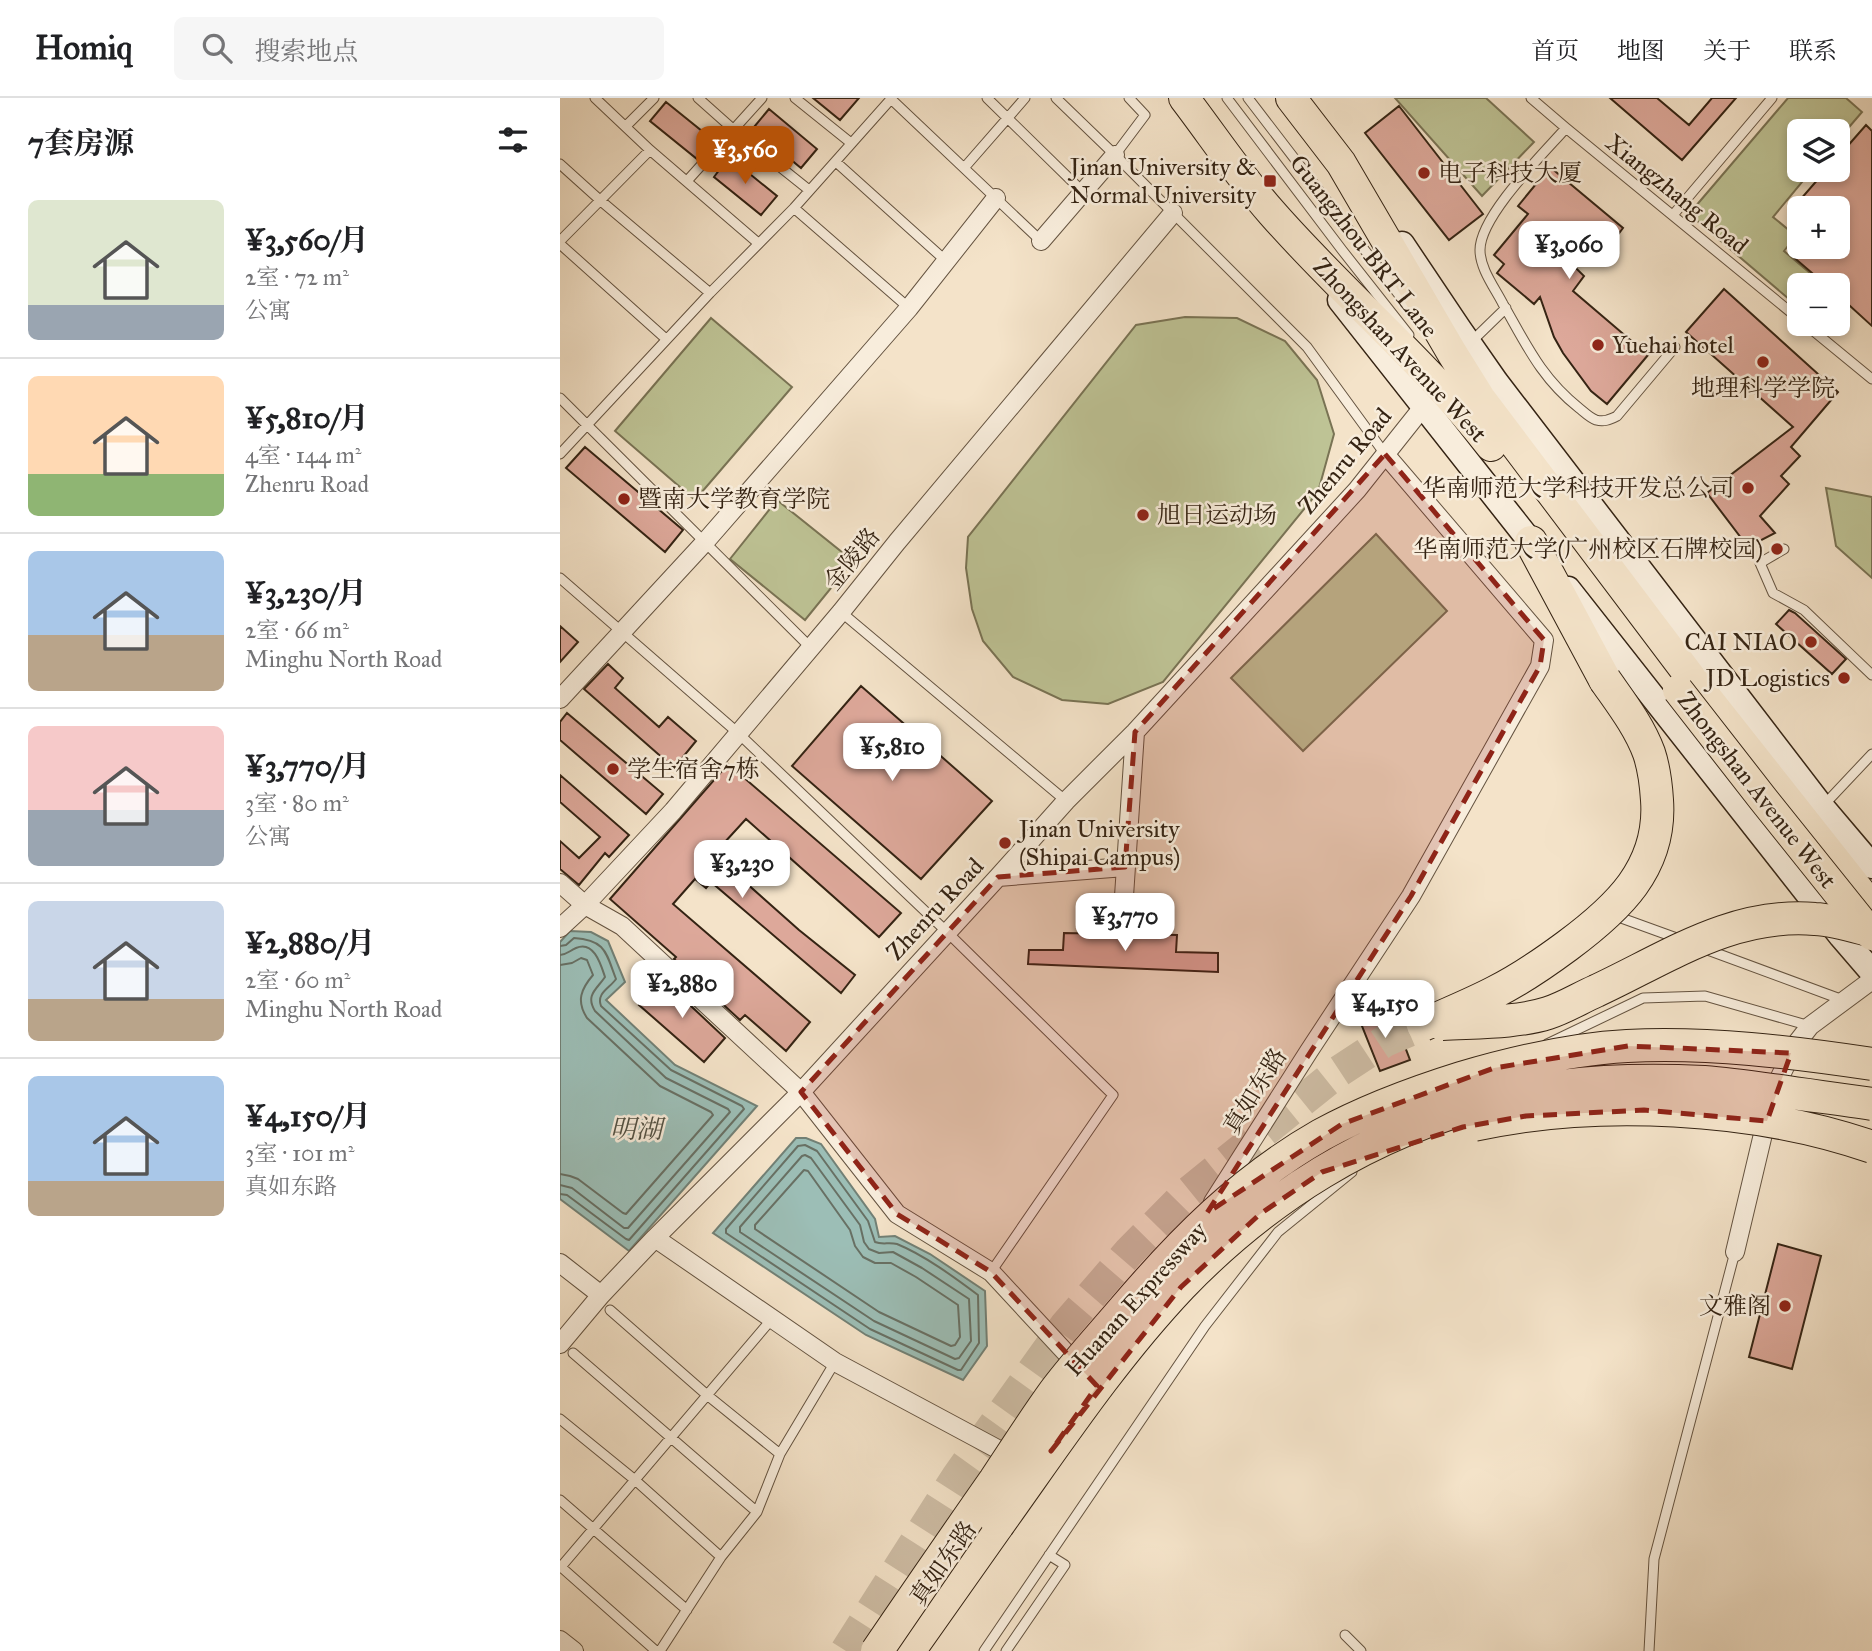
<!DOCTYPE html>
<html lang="zh">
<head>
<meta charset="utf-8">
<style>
  :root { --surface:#fff; --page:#f6f6f6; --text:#202124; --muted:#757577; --line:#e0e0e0; --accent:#b45309 }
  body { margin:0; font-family:"IM FELL Great Primer","Noto Serif SC",serif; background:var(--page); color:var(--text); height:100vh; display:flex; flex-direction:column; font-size:26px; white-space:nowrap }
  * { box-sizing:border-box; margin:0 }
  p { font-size:23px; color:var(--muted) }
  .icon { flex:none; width:38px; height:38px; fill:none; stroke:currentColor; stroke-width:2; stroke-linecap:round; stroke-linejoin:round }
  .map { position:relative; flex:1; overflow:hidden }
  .sheet { display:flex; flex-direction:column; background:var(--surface); width:560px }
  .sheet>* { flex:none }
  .tools { position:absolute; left:1227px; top:21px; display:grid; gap:14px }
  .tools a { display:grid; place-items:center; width:63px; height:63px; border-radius:10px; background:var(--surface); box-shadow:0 4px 10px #0003; font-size:35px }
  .price { position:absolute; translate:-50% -60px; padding:0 16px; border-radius:14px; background:#fff; color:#222; font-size:23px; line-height:46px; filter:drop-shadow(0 2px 4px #0008) }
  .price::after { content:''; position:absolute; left:50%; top:42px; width:21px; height:16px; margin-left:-10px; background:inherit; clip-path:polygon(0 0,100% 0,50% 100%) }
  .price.on { background:var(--accent); color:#fff }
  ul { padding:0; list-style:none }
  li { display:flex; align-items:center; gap:21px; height:175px; padding:0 28px }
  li+li { border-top:2px solid var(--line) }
  li span { display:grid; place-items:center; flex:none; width:196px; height:140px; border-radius:10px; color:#555 }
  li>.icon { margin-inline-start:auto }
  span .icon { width:84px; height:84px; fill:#fffc; stroke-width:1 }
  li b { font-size:30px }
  h2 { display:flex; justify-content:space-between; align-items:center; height:84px; padding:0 28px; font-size:30px }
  header { display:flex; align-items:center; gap:42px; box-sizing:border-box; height:98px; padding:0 35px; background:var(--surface); border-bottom:2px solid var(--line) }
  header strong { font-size:33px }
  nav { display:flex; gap:38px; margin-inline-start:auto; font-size:24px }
  .search { width:490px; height:63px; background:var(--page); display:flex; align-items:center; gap:18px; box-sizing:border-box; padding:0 24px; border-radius:10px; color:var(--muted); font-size:26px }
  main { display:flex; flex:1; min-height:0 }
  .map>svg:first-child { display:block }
  .green { fill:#bec395; stroke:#797354; stroke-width:2 }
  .water { fill:#9cbeb6; stroke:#728075; stroke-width:2 }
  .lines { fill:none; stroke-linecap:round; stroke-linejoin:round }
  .shore { stroke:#687064; stroke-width:2 }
  .building { fill:#dda89a; stroke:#342313; stroke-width:2 }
  .motorway-tunnel { stroke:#cebda5; stroke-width:32; stroke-dasharray:32 16; stroke-linecap:butt }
  .service-casing { stroke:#645340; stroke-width:11 }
  .minor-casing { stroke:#645340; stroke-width:20 }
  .secondary-casing { stroke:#342313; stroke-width:27 }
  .trunk-casing { stroke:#342313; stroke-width:32 }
  .motorway-casing { stroke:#342313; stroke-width:34 }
  .service { stroke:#f8eddc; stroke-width:9 }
  .minor { stroke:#f8eddc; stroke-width:18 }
  .secondary { stroke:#f8eddc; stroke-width:24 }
  .trunk { stroke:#f4e3c9; stroke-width:30 }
  .motorway { stroke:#f4e3c9; stroke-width:32 }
  .trunk-bridge-casing { stroke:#342313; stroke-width:32; stroke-linecap:butt }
  .motorway-bridge-casing { stroke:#342313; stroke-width:34; stroke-linecap:butt }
  .trunk-bridge { stroke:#f4e3c9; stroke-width:30 }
  .motorway-bridge { stroke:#f4e3c9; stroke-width:32 }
  .marked { fill:#8f2418; fill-opacity:0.2; stroke:#8f2418; stroke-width:5; stroke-dasharray:14 9; stroke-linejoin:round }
  .poi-dot { fill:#8f2418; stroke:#f8eddc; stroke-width:2.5 }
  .labels { text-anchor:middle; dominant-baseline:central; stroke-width:5; stroke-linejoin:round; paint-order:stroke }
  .poi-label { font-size:24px; fill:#342313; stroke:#f8eddc; text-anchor:end }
  .street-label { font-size:24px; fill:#342313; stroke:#f8eddc }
  .water-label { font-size:26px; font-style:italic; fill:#535244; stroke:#f8eddc }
</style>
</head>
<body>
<header>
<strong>Homiq</strong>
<div class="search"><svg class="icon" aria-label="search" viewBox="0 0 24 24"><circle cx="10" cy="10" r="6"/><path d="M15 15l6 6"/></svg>搜索地点</div>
<nav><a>首页</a><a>地图</a><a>关于</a><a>联系</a></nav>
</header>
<main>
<section class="sheet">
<h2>7套房源<svg class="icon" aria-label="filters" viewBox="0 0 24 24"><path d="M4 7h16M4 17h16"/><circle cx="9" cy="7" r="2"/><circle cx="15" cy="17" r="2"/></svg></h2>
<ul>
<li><span style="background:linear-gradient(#dfe7d0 75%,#9aa5b1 0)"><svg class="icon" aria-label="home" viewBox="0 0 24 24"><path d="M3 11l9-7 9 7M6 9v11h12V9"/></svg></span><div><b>¥3,560/月</b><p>2室 · 72 m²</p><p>公寓</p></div></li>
<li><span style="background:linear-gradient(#ffd9b3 70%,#8fb573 0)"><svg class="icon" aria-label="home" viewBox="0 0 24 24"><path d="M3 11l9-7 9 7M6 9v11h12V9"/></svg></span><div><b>¥5,810/月</b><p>4室 · 144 m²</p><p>Zhenru Road</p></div></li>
<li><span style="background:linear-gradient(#a9c7e8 60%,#b9a48a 0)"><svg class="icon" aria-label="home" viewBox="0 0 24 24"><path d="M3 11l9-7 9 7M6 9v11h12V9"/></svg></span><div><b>¥3,230/月</b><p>2室 · 66 m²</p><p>Minghu North Road</p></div></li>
<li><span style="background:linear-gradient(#f6c9c9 60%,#9aa5b1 0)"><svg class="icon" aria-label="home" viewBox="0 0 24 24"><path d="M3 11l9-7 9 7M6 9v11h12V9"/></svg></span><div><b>¥3,770/月</b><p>3室 · 80 m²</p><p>公寓</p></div></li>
<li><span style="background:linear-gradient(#c9d6e8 70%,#b9a48a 0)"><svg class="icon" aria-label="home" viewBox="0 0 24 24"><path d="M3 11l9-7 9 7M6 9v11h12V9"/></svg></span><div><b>¥2,880/月</b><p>2室 · 60 m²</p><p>Minghu North Road</p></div></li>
<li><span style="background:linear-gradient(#a9c7e8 75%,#b9a48a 0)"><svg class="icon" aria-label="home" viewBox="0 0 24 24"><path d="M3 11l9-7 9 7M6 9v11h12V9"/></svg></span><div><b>¥4,150/月</b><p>3室 · 101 m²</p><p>真如东路</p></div></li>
</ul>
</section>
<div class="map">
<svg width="1312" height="1553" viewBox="0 0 1312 1553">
  <rect width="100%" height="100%" fill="#f4e3c9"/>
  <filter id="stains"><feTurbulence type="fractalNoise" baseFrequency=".00286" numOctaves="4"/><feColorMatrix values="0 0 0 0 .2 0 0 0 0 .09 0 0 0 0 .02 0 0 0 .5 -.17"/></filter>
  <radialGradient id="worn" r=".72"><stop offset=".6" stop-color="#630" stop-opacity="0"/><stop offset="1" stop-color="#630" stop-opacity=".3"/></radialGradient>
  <path class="green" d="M835 0H926L974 44 922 98Z
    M1228 0H1286L1302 14 1278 42V33H1239V72H1252L1213 119 1236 138 1224 153 1257 181 1252 187H1239V203L1236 207 1129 116Z
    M625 219 677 220 725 243 757 282 774 336 758 394 603 584 548 606 502 602 453 579 423 543 412 511 406 470 408 439 576 227Z
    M151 220 232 289 135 402 55 333Z
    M1266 390 1312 399V480L1276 448Z
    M217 402 293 463 245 522 170 461Z
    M816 436 887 513 743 653 671 580Z"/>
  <path class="water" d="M10 833 31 834 48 843 65 884 46 902 115 967 197 1008 69 1153 0 1101V844Z
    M236 1040H246L261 1046 315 1121 319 1139 335 1138 370 1156 425 1193 427 1248 403 1282 306 1237 153 1135Z"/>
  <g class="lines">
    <path class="shore" d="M0 848 6 847 14 840C46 842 46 855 56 881 50 890 36 895 41 908L111 972 182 1008 184 1011 69 1142 66 1141 7 1097 0 1096
      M0 857C8 856 9 853 16 850 34 842 41 867 45 879 37 891 25 897 35 913L106 980 168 1011 170 1014 68 1130H64L12 1090 0 1087
      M0 867 12 865 21 860 27 862 33 877C21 891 16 903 27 920L100 988 151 1014 153 1017 66 1116 63 1115 18 1081 10 1078 0 1076
      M245 1047 257 1053 308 1123 315 1144C322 1147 329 1144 337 1146 364 1157 394 1179 418 1197L419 1245 401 1272H398L310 1231 166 1135V1131L238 1048Z
      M245 1057 251 1060 300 1127 304 1144 309 1151 319 1155 333 1154 362 1170 409 1201 411 1243 399 1260 395 1261 314 1223 180 1134V1129L242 1058Z
      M244 1072 248 1073 290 1132 295 1148 303 1159 315 1165H331L356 1179 398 1207 400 1239 395 1247 391 1248 319 1214 195 1131V1127Z"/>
  </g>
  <path class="building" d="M253 0H299L280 22Z
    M1050 0H1097L1129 27 1152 0H1176L1122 62Z
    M106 4 153 42 137 61 90 23Z
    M839 8 923 116 889 142 805 35Z
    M209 11 257 51 241 70 195 32 194 29Z
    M1306 27 1312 33V228L1278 197V187H1266L1231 157 1238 149H1278V110H1233L1266 72H1278V59Z
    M169 59 217 98 201 117 154 79Z
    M990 69 1063 130 1051 146 1047 142 1034 157 982 137 1024 178 1013 193 1088 257 1047 306 1031 293 1003 255 994 239 980 199 974 206 937 175 944 166 934 157 968 116 958 108Z
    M1164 191 1278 294 1231 349 1240 358 1221 378 1229 386 1200 418 1215 435 1188 449 1147 395 1233 329 1126 234Z
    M25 349 123 432 105 454 6 370Z
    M1229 512 1235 515 1286 561 1272 576 1216 526Z
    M0 528 18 544 0 564Z
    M48 566 63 580 55 590 99 629 108 619 136 643 114 670 24 591Z
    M301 588 432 703 361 781 232 668Z
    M7 615 103 696 86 716 0 642V624Z
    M168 666 341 815 319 839 186 721 164 745 175 755 166 767 239 832 295 877 281 895 151 784 146 790 135 781 113 806 250 924 226 953 185 917 180 922 114 861 116 859 50 801Z
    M0 677 69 737 49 759 45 755 19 787 0 771V743L19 760 40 739 0 704Z
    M504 835 554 836 562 839 570 836 617 837 616 854 658 855V874L468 866 469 852H503Z
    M100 879 165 940 144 964 79 907Z
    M831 912 850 962 820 973 800 923Z
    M1218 1146 1261 1158 1232 1271 1189 1259Z"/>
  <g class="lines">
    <path class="motorway-tunnel" d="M286 1553 397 1379 505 1228 569 1154 625 1097 778 974 825 943 863 927"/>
    <g class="service-casing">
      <path id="service" d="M35 0 90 52 198 145
        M138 0 174 32 249 92
        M235 0 291 45
        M330 0 481 143
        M427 0 523 94
        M496 0 555 57
        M569 0 585 17 555 57 747 249 825 356
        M667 0 782 152 849 237
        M688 0 856 219
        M971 0 1006 30 1239 221
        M66 28 94 0
        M1006 30C983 56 920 118 920 152 920 171 935 190 943 206 966 246 981 280 1019 310 1024 314 1030 320 1036 322 1044 324 1049 322 1057 318L1115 249
        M276 64 386 163
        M0 66 41 103 150 195
        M404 70 465 0
        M127 83 202 0
        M234 110 349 210
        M1113 117 1212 0
        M0 143 90 52
        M0 146 106 241
        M1245 226 1312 281
        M910 245 946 210
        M0 300 251 550
        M0 356 150 195 234 110 331 1
        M1224 451 1200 465 1213 495 1244 512 1312 577
        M0 480 178 635 387 834 553 997 431 1174
        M281 514 506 703
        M1263 708 1312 656
        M1053 817 1122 842
        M1145 851 1283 902
        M987 946 1083 900 1145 898 1250 928
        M50 1212 147 1297 220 1356
        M13 1255 197 1414
        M0 1321 75 1382 161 1459
        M0 1402 127 1512
        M0 1468 96 1553
        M0 1470 211 1222
        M785 1537 801 1553
        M100 1553 161 1459 197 1414 220 1356 275 1264
        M424 1553 645 1228 718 1134 792 1074
        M446 1553 505 1467 489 1457
        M1089 1553 1094 1461 1175 1154"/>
    </g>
    <g class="minor-casing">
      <path id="minor" d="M481 143 555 57
        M0 601 145 444 349 210 436 100
        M438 779 565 769
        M0 785 25 807 62 828 241 994 337 1116 431 1174 520 1270
        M562 828 575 634
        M0 830 25 807 113 713 281 514 337 444 613 115
        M653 1104 749 953 851 798 980 568 984 542 825 356
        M95 1140 275 1264 456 1361
        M1175 1154 1203 1036 1219 981 1236 946 1250 928 1312 882
        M0 1165 41 1197
        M0 1246 41 1197 95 1140 241 994 438 779 506 703 575 634 797 392 863 309
        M0 1542 14 1553"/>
    </g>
    <g class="secondary-casing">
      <path id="secondary" d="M842 146 899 231 936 284 1262 709 1312 768
        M780 202 981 457
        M1008 491 1281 838 1312 874"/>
    </g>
    <g class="trunk-casing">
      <path id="trunk" d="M624 0C653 38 680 79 712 115 782 195 865 264 931 348
        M731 0 781 65 892 255 920 300 1132 581 1312 809"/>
    </g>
    <g class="motorway-casing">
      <path id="motorway" d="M971 444 1045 582
        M349 1553 438 1427"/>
    </g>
    <use href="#service" class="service"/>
    <use href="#minor" class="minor"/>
    <use href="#secondary" class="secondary"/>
    <use href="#trunk" class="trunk"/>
    <use href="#motorway" class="motorway"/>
    <g class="trunk-bridge-casing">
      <path id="trunk-bridge" d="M1118 592 1203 701 1312 837"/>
    </g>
    <g class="motorway-bridge-casing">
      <path id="motorway-bridge" d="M882 926C914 924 957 925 988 915 1004 910 1020 900 1036 893 1107 860 1172 814 1255 821 1274 822 1293 828 1312 833
        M863 927C887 916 912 906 935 894 961 881 984 865 1007 848 1057 811 1102 770 1097 702 1096 686 1094 670 1089 655 1079 628 1061 605 1045 582
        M914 1027C1036 1000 1194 1008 1312 1049
        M438 1427C496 1346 552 1261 621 1188 706 1100 810 1034 930 1004 953 997 978 991 1002 988 1049 982 1097 982 1144 984 1167 986 1190 989 1213 992 1246 997 1279 1001 1312 1006
        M317 1553C356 1496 395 1439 435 1382 455 1352 474 1322 495 1293 516 1265 541 1238 564 1211 622 1143 682 1082 761 1037 805 1013 853 995 901 980 955 964 1011 951 1067 948 1150 944 1231 954 1312 966"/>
    </g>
    <use href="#trunk-bridge" class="trunk-bridge"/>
    <use href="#motorway-bridge" class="motorway-bridge"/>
  </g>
  <path class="marked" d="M825 356 984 542 980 568 851 798 647 1115 782 1026 934 970 1068 948 1231 955 1207 1023 1084 1012 966 1018 903 1029 762 1074 700 1116 621 1189 491 1353 537 1288 431 1174 337 1116 241 994 438 779 565 769 575 634Z"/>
  <g class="poi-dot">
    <circle cx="864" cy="75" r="7"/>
    <rect x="703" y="76" width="14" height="14" rx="3.5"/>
    <circle cx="1038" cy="247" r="7"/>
    <circle cx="1203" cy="264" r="7"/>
    <circle cx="1188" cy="390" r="7"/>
    <circle cx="64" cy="401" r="7"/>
    <circle cx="583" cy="417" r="7"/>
    <circle cx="1217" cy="451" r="7"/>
    <circle cx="1251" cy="544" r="7"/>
    <circle cx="1284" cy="580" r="7"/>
    <circle cx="53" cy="671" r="7"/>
    <circle cx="445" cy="745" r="7"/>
    <circle cx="1225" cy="1208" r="7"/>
  </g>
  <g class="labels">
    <g class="poi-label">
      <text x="696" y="69">Jinan University &amp;<tspan x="696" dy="28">Normal University</tspan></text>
      <text x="878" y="75" text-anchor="start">电子科技大厦</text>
      <text x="1052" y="247" text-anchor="start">Yuehai hotel</text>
      <text x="1203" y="290" text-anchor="middle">地理科学学院</text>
      <text x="1174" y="390">华南师范大学科技开发总公司</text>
      <text x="78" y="401" text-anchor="start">暨南大学教育学院</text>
      <text x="597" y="417" text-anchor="start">旭日运动场</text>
      <text x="1203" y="451">华南师范大学(广州校区石牌校园)</text>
      <text x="1237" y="544">CAI NIAO</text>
      <text x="1270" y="580">JD Logistics</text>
      <text x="67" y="671" text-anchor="start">学生宿舍7栋</text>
      <text x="459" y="731" text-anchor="start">Jinan University<tspan x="459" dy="28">(Shipai Campus)</tspan></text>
      <text x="1211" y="1208">文雅阁</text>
    </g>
    <g class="street-label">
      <text transform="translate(1117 96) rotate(39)">Xiangzhang Road</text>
      <text transform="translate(804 148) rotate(52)">Guangzhou BRT Lane</text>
      <text transform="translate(840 252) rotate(47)">Zhongshan Avenue West</text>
      <text transform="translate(785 363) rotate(-50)">Zhenru Road</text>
      <text transform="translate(292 461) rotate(-51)">金陵路</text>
      <text transform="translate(1197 692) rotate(52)">Zhongshan Avenue West</text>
      <text transform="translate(375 811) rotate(-47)">Zhenru Road</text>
      <text transform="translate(695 993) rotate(-58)">真如东路</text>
      <text transform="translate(576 1201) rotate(-48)">Huanan Expressway</text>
      <text transform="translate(383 1465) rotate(-55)">真如东路</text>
    </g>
    <g class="water-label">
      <text x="76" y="1031">明湖</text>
    </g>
  </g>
  <rect width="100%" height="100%" filter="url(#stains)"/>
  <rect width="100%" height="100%" fill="url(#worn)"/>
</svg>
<div class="tools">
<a><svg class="icon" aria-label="layers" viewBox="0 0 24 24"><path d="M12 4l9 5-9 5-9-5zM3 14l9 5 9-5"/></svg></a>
<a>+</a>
<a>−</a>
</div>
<b class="price on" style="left:185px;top:88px">¥3,560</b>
<b class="price" style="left:1009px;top:183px">¥3,060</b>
<b class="price" style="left:332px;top:685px">¥5,810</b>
<b class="price" style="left:182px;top:802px">¥3,230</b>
<b class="price" style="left:565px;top:855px">¥3,770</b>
<b class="price" style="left:122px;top:922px">¥2,880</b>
<b class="price" style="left:825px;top:942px">¥4,150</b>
</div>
</main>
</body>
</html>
